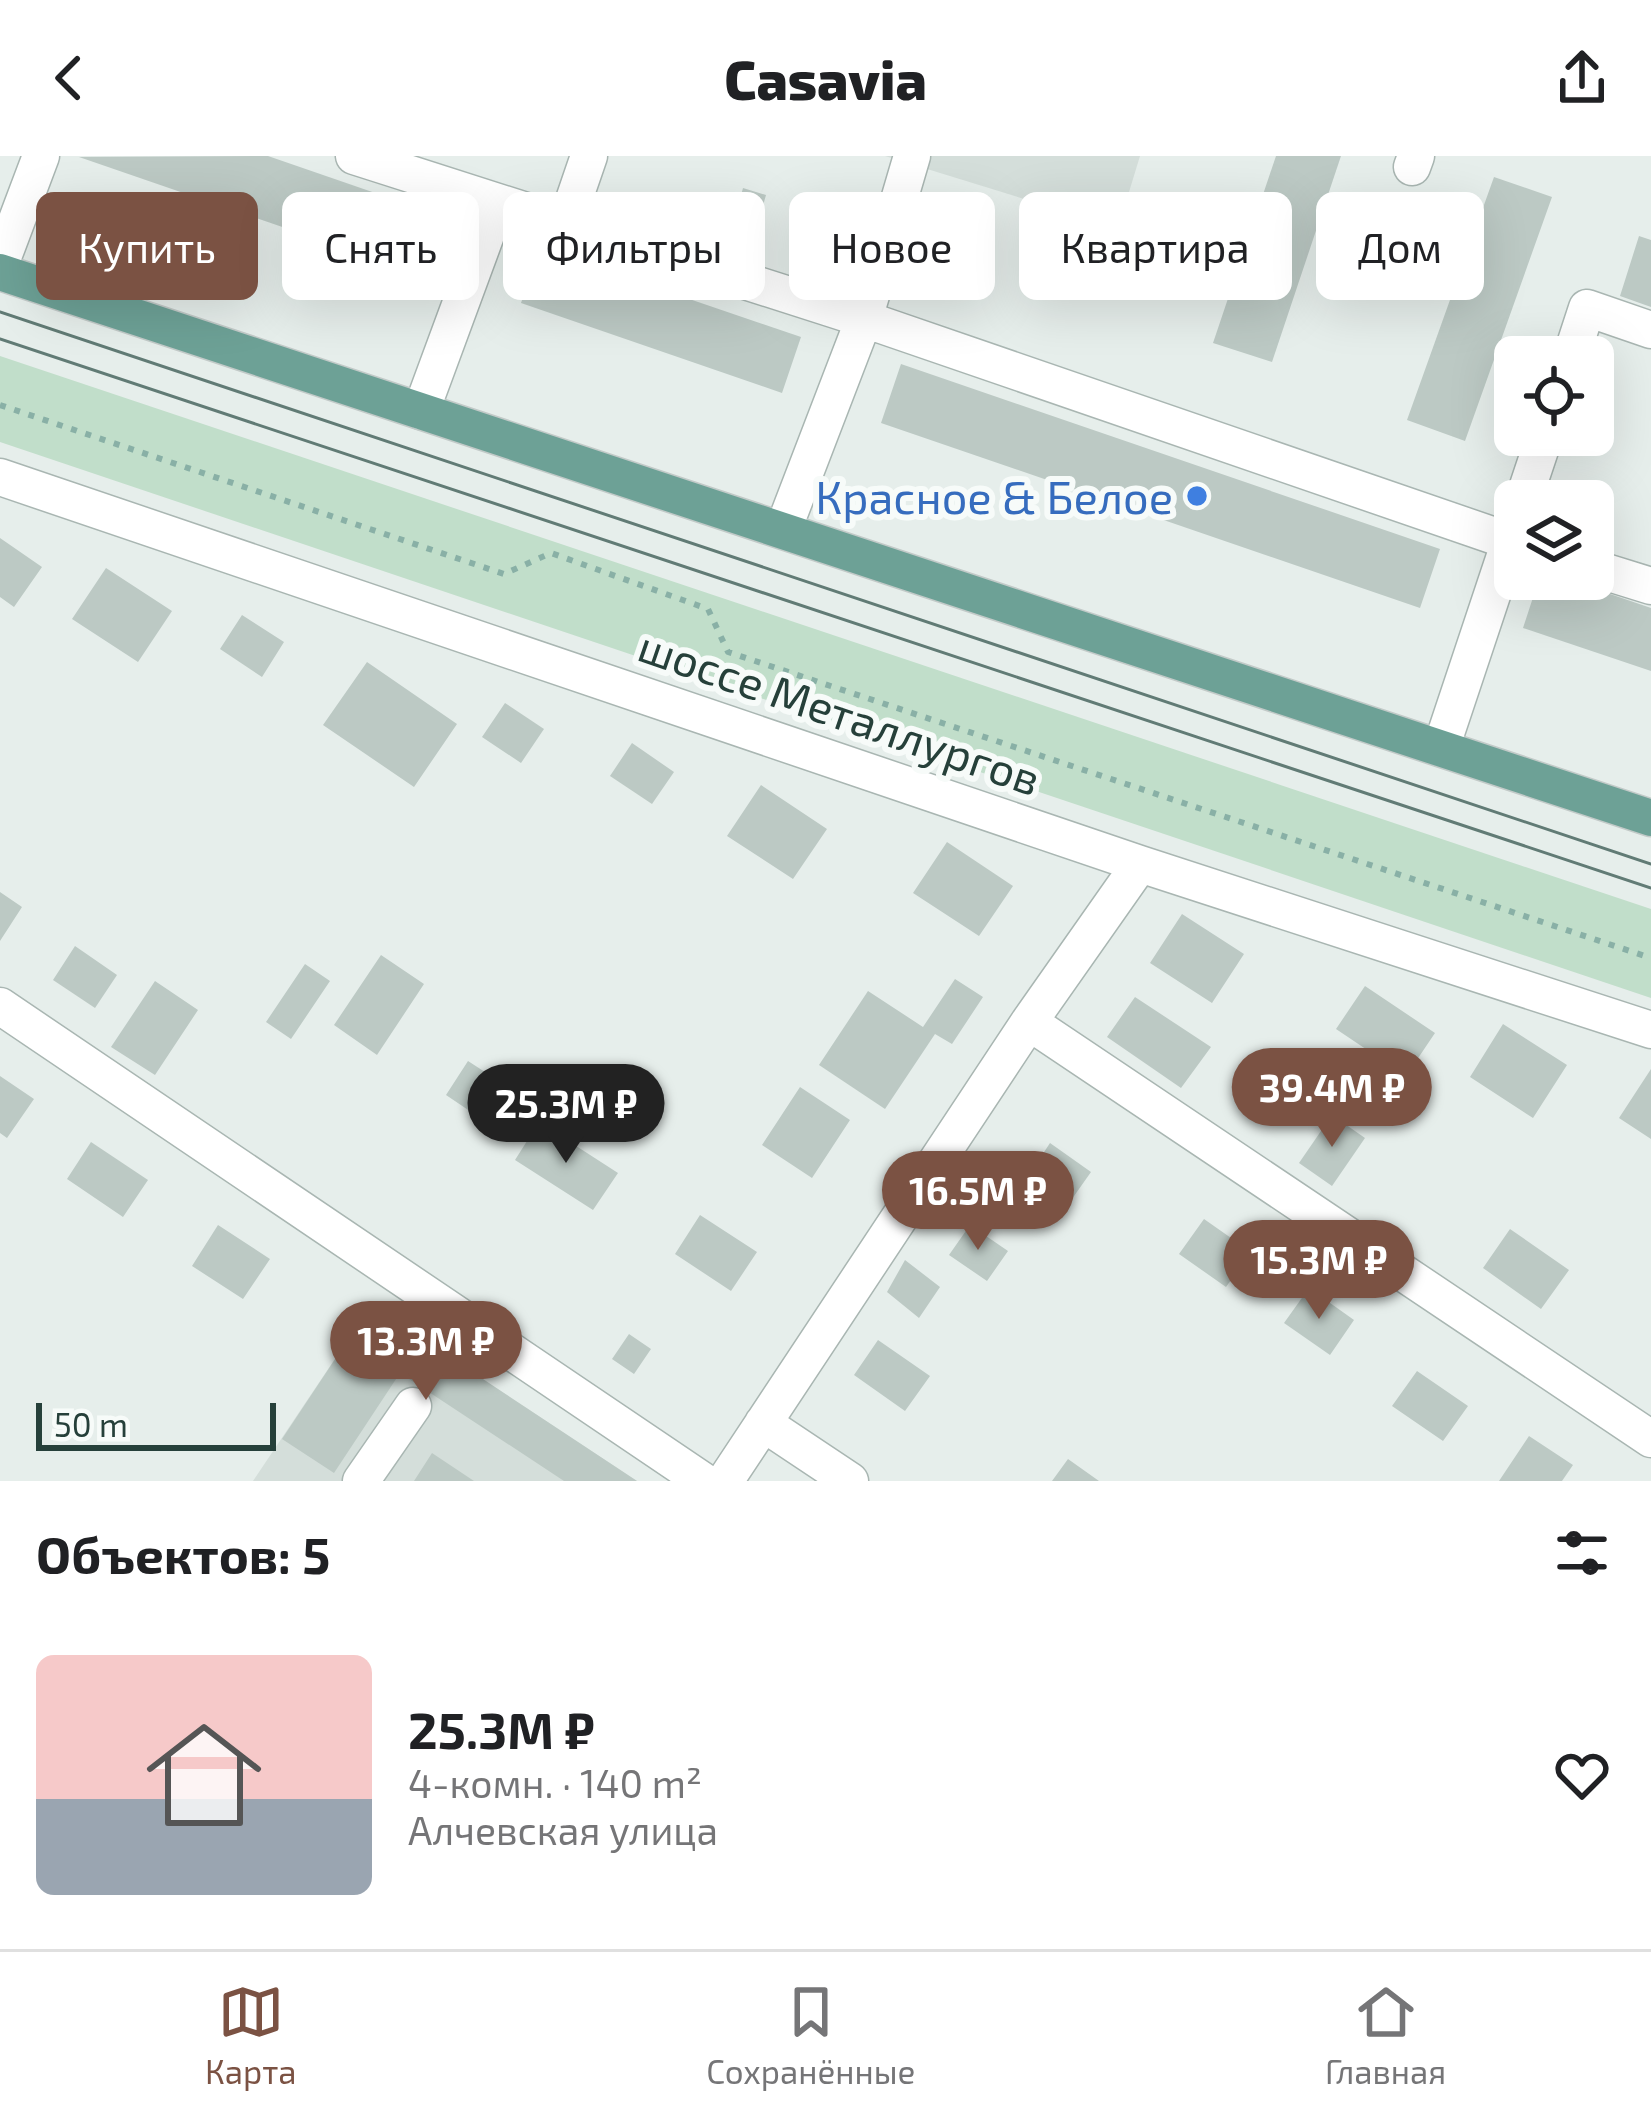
<!DOCTYPE html>
<html lang="ru">
<head>
<meta charset="utf-8">
<style>
  :root { --surface:#fff; --page:#f2f2f2; --text:#202124; --muted:#757577; --line:#e0e0e0; --accent:#7b5243 }
  body { margin:0; font-family:"Exo 2",sans-serif; background:var(--page); color:var(--text); height:100vh; display:flex; flex-direction:column; font-size:45px; white-space:nowrap }
  * { box-sizing:border-box; margin:0 }
  p { font-size:39px; color:var(--muted) }
  .icon { flex:none; width:66px; height:66px; fill:none; stroke:currentColor; stroke-width:2; stroke-linecap:round; stroke-linejoin:round }
  .map { position:relative; height:1325px; overflow:hidden }
  .details { display:flex; flex-direction:column; background:var(--surface); flex:1 }
  .details>* { flex:none }
  .hud { position:absolute; left:36px; top:36px; width:1581px; height:108px; display:flex; gap:24px }
  .buttons { position:absolute; left:1494px; top:180px; display:grid; gap:24px }
  .buttons a { display:grid; place-items:center; width:120px; height:120px; border-radius:18px; background:var(--surface); box-shadow:0 12px 48px #0002; font-size:60px }
  .scale { position:absolute; left:36px; bottom:30px; width:240px; box-sizing:border-box; padding-left:12px; border:6px solid #26403a; border-top:0; font-size:33px; line-height:42px; white-space:nowrap; color:#26403a; -webkit-text-stroke:9px #f7fbf9; paint-order:stroke }
  .price { position:absolute; translate:-50% -102px; padding:0 27px; border-radius:42px; background:var(--accent); color:#fff; font-size:39px; line-height:78px; filter:drop-shadow(0 3px 6px #0008) }
  .price::after { content:''; position:absolute; left:50%; top:72px; width:36px; height:27px; margin-left:-18px; background:inherit; clip-path:polygon(0 0,100% 0,50% 100%) }
  .price.active { background:#222; color:#fff }
  ul { padding:0; list-style:none }
  li { display:flex; align-items:center; gap:36px; height:300px; padding:0 36px }
  li+li { border-top:3px solid var(--line) }
  li span { display:grid; place-items:center; flex:none; width:336px; height:240px; border-radius:18px; color:#555 }
  li>.icon { margin-inline-start:auto }
  span .icon { width:144px; height:144px; fill:#fffc; stroke-width:1 }
  li b { font-size:51px }
  h2 { display:flex; justify-content:space-between; align-items:center; height:144px; padding:0 36px; font-size:51px }
  .tag { padding:0 42px; border-radius:18px; background:var(--surface); box-shadow:0 12px 48px #0002; font-size:42px; line-height:108px }
  .tag.active { background:var(--accent); color:#fff }
  header { display:flex; justify-content:space-between; align-items:center; height:156px; padding:0 36px; background:var(--surface); font-size:54px; font-weight:800 }
  .tabs { display:flex; justify-content:space-around; align-items:center; height:168px; border-top:3px solid var(--line); background:var(--surface); font-size:33px; color:var(--muted) }
  .tabs a { display:grid; justify-items:center; gap:6px }
  .tabs .active { color:var(--accent) }
  .map>svg:first-child { display:block }
  .built { fill:#d4deda }
  .green { fill:#c1deca }
  .building { fill:#bcc9c4 }
  .lines { fill:none; stroke-linecap:round; stroke-linejoin:round }
  .minor-casing { stroke:#a9b6b2; stroke-width:39 }
  .major-casing { stroke:#c2cac8; stroke-width:39 }
  .path { stroke:#89b0a6; stroke-width:6; stroke-dasharray:6 9; stroke-linecap:butt }
  .minor { stroke:#fff; stroke-width:36 }
  .major { stroke:#6da196; stroke-width:36 }
  .tram { stroke:#617b75; stroke-width:3 }
  .shop-dot { fill:#3f7fe0; stroke:#f7fbf9; stroke-width:4.5 }
  .labels { text-anchor:middle; dominant-baseline:central; stroke-width:12; stroke-linejoin:round; paint-order:stroke }
  .shop-label { font-size:45px; fill:#366cbe; stroke:#f7fbf9; text-anchor:end }
  .street-label { font-size:45px; fill:#26403a; stroke:#f7fbf9 }
</style>
</head>
<body>
<header><svg class="icon" aria-label="back" viewBox="0 0 24 24"><path d="M15 5l-7 7 7 7"/></svg>Casavia<svg class="icon" aria-label="share" viewBox="0 0 24 24"><path d="M12 15V3M7 8l5-5 5 5M5 13v7h14v-7"/></svg></header>
<div class="map">
<svg width="1651" height="1325" viewBox="0 0 1651 1325">
  <rect width="100%" height="100%" fill="#e6eeeb"/>
  <path class="built" d="M885 0H1140L1118 72Z
    M371 1149 637 1325H253Z"/>
  <path class="green" d="M0 200 1651 753V842L0 286Z"/>
  <path class="building" d="M268 0 439 59 419 118 79 1Z
    M1276 0H1341L1272 206 1213 187Z
    M1494 21 1552 41 1465 285 1407 264Z
    M743 32 766 39 758 67 735 61Z
    M1639 80 1651 84V151L1620 140Z
    M540 92 801 181 782 237 521 147Z
    M901 208 1440 393 1420 452 881 267Z
    M0 382 42 411 14 451 0 441Z
    M106 412 172 455 138 506 72 463Z
    M1539 423H1566L1651 452V515L1523 472Z
    M242 459 284 486 262 521 220 493Z
    M367 506 457 568 414 631 323 569Z
    M505 547 544 573 521 607 482 581Z
    M632 587 674 616 652 648 610 620Z
    M761 629 827 673 793 723 727 680Z
    M947 686 1013 730 979 780 913 737Z
    M0 736 22 751 0 785Z
    M1182 758 1244 798 1212 847 1150 807Z
    M75 790 117 819 95 852 53 824Z
    M381 799 424 828 377 899 334 869Z
    M305 808 330 825 291 883 266 866Z
    M955 823 983 841 952 888 935 878 885 953 819 909 868 835 923 871Z
    M155 825 198 854 155 919 111 891Z
    M1365 830 1435 877 1406 920 1336 873Z
    M1135 841 1211 891 1181 932 1107 881Z
    M1503 868 1567 909 1533 962 1470 921Z
    M468 905 511 933 489 968 446 939Z
    M1651 913V983L1619 962Z
    M0 920 34 943 7 982 0 977Z
    M800 931 850 964 812 1022 762 989Z
    M1332 959 1365 982 1332 1030 1299 1007Z
    M539 966 618 1017 593 1054 515 1004Z
    M91 986 148 1024 123 1061 67 1023Z
    M1050 987 1091 1016 1067 1050 1027 1022Z
    M700 1059 757 1096 731 1135 675 1098Z
    M1204 1063 1251 1096 1226 1131 1179 1098Z
    M218 1069 270 1103 243 1143 192 1110Z
    M970 1069 1008 1095 987 1125 949 1099Z
    M1510 1073 1569 1114 1541 1153 1483 1112Z
    M905 1104 940 1131 919 1162 887 1136Z
    M1309 1132 1354 1164 1330 1199 1284 1167Z
    M371 1149 637 1325H564L400 1217 334 1317 282 1283Z
    M629 1178 651 1193 634 1218 612 1203Z
    M878 1184 930 1220 905 1255 854 1219Z
    M1417 1215 1468 1250 1443 1285 1392 1250Z
    M1529 1280 1573 1309 1562 1325H1499Z
    M432 1297 474 1325H414Z
    M1068 1303 1099 1325H1052Z"/>
  <g class="lines">
    <g class="minor-casing">
      <path id="minor" d="M354 0 864 163 1515 387
        M1412 11 1416 0
        M565 70 589 0
        M0 109 41 0
        M1571 201 1587 152 1651 174
        M421 255 497 49
        M0 321 1140 708 1651 874
        M1523 345 1545 279
        M783 374 864 163 912 0
        M1593 412 1651 430
        M1441 592 1515 370
        M0 850 703 1325
        M1029 866 1651 1283
        M763 1267 850 1325
        M361 1325 413 1250
        M725 1325 1029 866 1140 708"/>
    </g>
    <g class="major-casing">
      <path id="major" d="M0 116 1651 662"/>
    </g>
    <path class="path" d="M0 249 504 418 551 397 708 453 728 496 1651 802"/>
    <use href="#minor" class="minor"/>
    <use href="#major" class="major"/>
    <path class="tram" d="M0 156 1651 708
      M0 183 1651 732"/>
  </g>
  <circle class="shop-dot" cx="1197" cy="340" r="12"/>
  <g class="labels">
    <g class="shop-label">
      <text x="1173" y="340">Красное &amp; Белое</text>
    </g>
    <g class="street-label">
      <text transform="translate(840 555) rotate(19)">шоссе Металлургов</text>
    </g>
  </g>
</svg>
<div class="buttons">
<a><svg class="icon" aria-label="locate" viewBox="0 0 24 24"><circle cx="12" cy="12" r="6"/><path d="M12 2v4M12 18v4M2 12h4M18 12h4"/></svg></a>
<a><svg class="icon" aria-label="layers" viewBox="0 0 24 24"><path d="M12 4l9 5-9 5-9-5zM3 14l9 5 9-5"/></svg></a>
</div>
<div class="scale">50 m</div>
<b class="price" style="left:1332px;top:994px">39.4M ₽</b>
<b class="price active" style="left:566px;top:1010px">25.3M ₽</b>
<b class="price" style="left:978px;top:1097px">16.5M ₽</b>
<b class="price" style="left:1319px;top:1166px">15.3M ₽</b>
<b class="price" style="left:426px;top:1247px">13.3M ₽</b>
<div class="hud">
<a class="tag active">Купить</a>
<a class="tag">Снять</a>
<a class="tag">Фильтры</a>
<a class="tag">Новое</a>
<a class="tag">Квартира</a>
<a class="tag">Дом</a>
</div>
</div>
<section class="details">
<h2>Объектов: 5<svg class="icon" aria-label="filters" viewBox="0 0 24 24"><path d="M4 7h16M4 17h16"/><circle cx="9" cy="7" r="2"/><circle cx="15" cy="17" r="2"/></svg></h2>
<ul>
<li><span style="background:linear-gradient(#f6c9c9 60%,#9aa5b1 0)"><svg class="icon" aria-label="home" viewBox="0 0 24 24"><path d="M3 11l9-7 9 7M6 9v11h12V9"/></svg></span><div><b>25.3M ₽</b><p>4-комн. · 140 m²</p><p>Алчевская улица</p></div><svg class="icon" aria-label="heart" viewBox="0 0 24 24"><path d="M12 20l-8-8c-3-5 5-10 8-4 3-6 11-1 8 4z"/></svg></li>
</ul>
</section>
<nav class="tabs">
<a class="active"><svg class="icon" aria-label="map" viewBox="0 0 24 24"><path d="M3 6l6-2 6 2 6-2v14l-6 2-6-2-6 2zM9 4v14M15 6v14"/></svg>Карта</a>
<a><svg class="icon" aria-label="saved" viewBox="0 0 24 24"><path d="M7 4h10v16l-5-4-5 4z"/></svg>Сохранённые</a>
<a><svg class="icon" aria-label="home" viewBox="0 0 24 24"><path d="M3 11l9-7 9 7M6 9v11h12V9"/></svg>Главная</a>
</nav>
</body>
</html>
